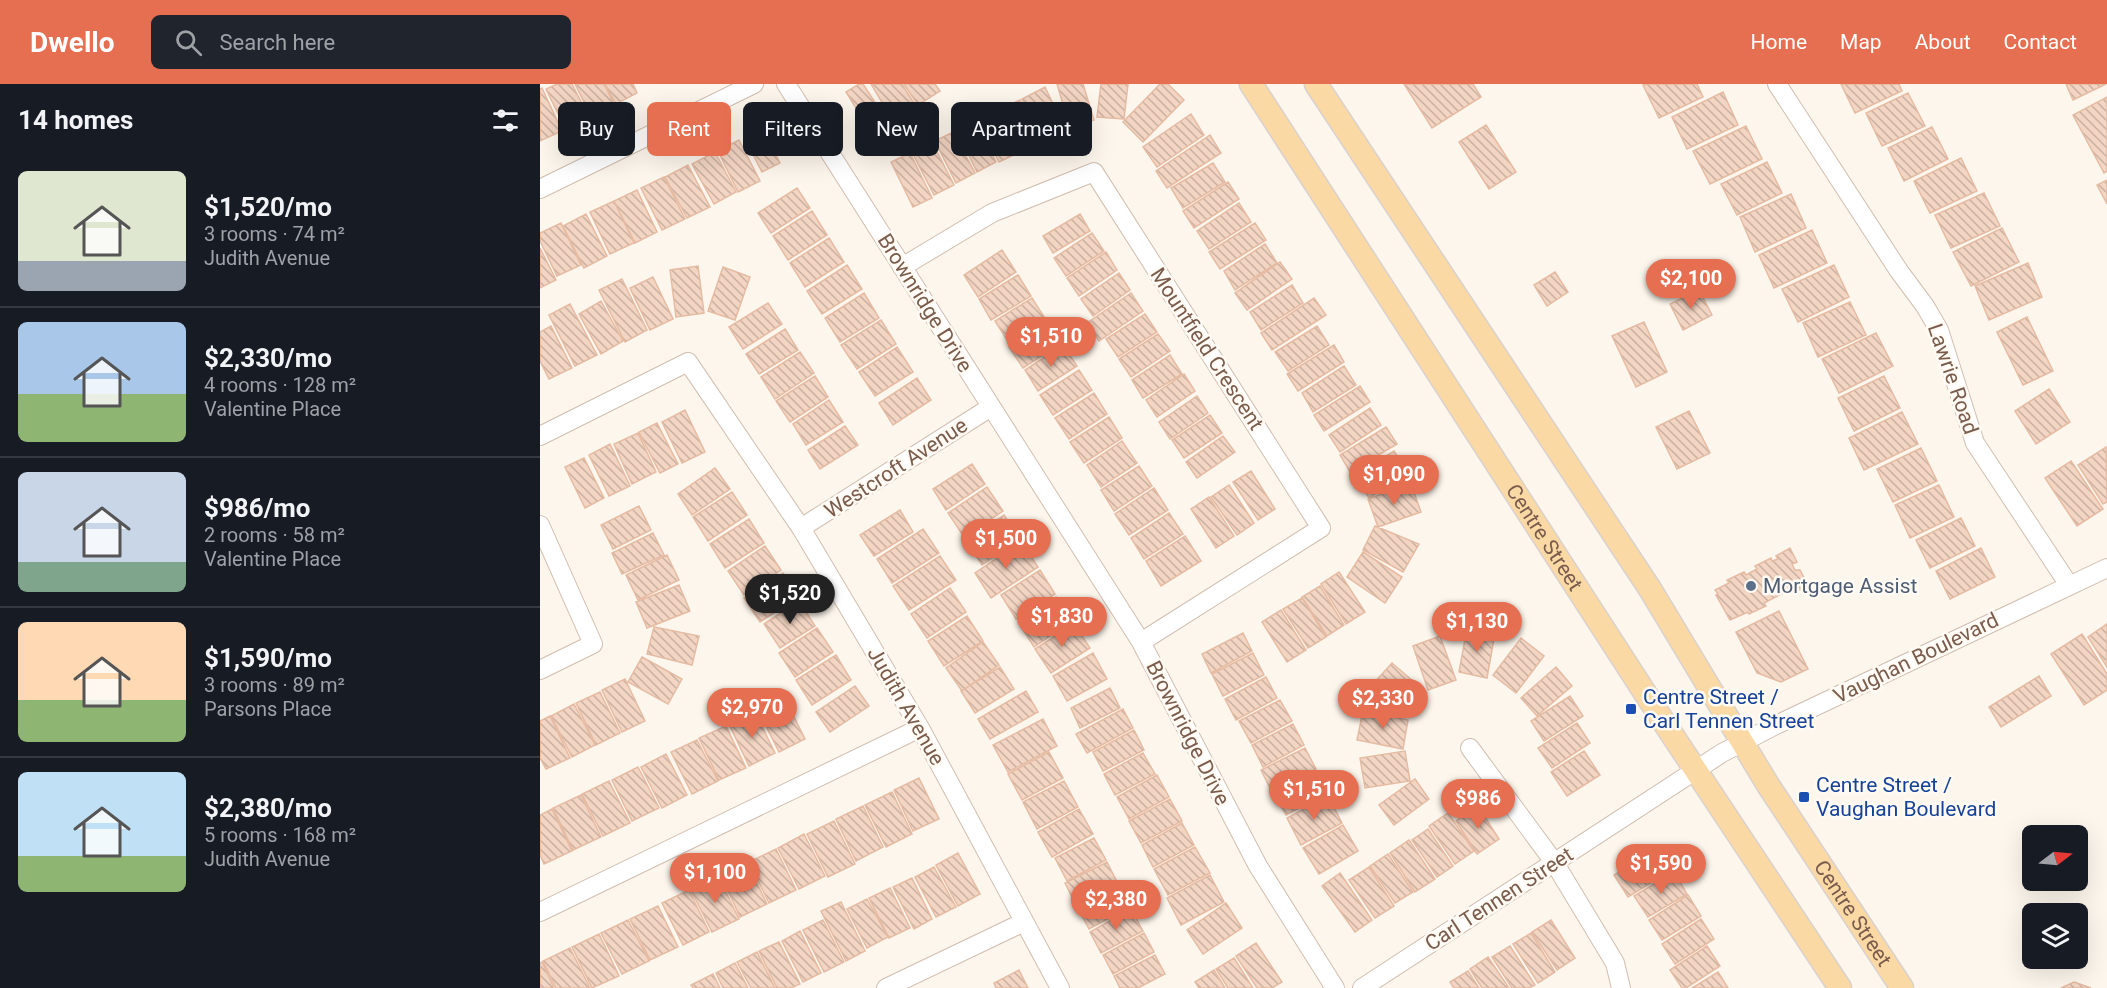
<!DOCTYPE html>
<html lang="en">
<head>
<meta charset="utf-8">
<style>
  :root { --surface:#171b24; --page:#20242c; --text:#f1f3f6; --muted:#9ea1a6; --line:#363941; --accent:#e76f51 }
  body { margin:0; font-family:Roboto,sans-serif; background:var(--page); color:var(--text); height:100vh; display:flex; flex-direction:column; font-size:22px; white-space:nowrap }
  * { box-sizing:border-box; margin:0 }
  p { font-size:20px; color:var(--muted) }
  .icon { flex:none; width:33px; height:33px; fill:none; stroke:currentColor; stroke-width:2; stroke-linecap:round; stroke-linejoin:round }
  .map { position:relative; flex:1; overflow:hidden }
  .details { display:flex; flex-direction:column; background:var(--surface); width:540px }
  .details>* { flex:none }
  .banner { position:absolute; left:18px; top:18px; width:570px; height:54px; display:flex; gap:12px }
  .needle { width:39px; rotate:74deg }
  .buttons { position:absolute; left:1482px; top:741px; display:grid; gap:12px }
  .buttons a { display:grid; place-items:center; width:66px; height:66px; border-radius:9px; background:var(--surface); box-shadow:0 6px 24px #0002; font-size:30px }
  .price { position:absolute; translate:-50% -51px; padding:0 14px; border-radius:21px; background:var(--accent); color:#fff; font-size:20px; line-height:39px; filter:drop-shadow(0 2px 3px #0008) }
  .price::after { content:''; position:absolute; left:50%; top:36px; width:18px; height:14px; margin-left:-9px; background:inherit; clip-path:polygon(0 0,100% 0,50% 100%) }
  .price.selected { background:#222; color:#fff }
  ul { padding:0; list-style:none }
  li { display:flex; align-items:center; gap:18px; height:150px; padding:0 18px }
  li+li { border-top:2px solid var(--line) }
  li span { display:grid; place-items:center; flex:none; width:168px; height:120px; border-radius:9px; color:#555 }
  li>.icon { margin-inline-start:auto }
  span .icon { width:72px; height:72px; fill:#fffc; stroke-width:1 }
  li b { font-size:26px }
  h2 { display:flex; justify-content:space-between; align-items:center; height:72px; padding:0 18px; font-size:26px }
  .tag { padding:0 21px; border-radius:9px; background:var(--surface); box-shadow:0 6px 24px #0002; font-size:21px; line-height:54px }
  .tag.selected { background:var(--accent); color:#fff }
  header { display:flex; align-items:center; gap:36px; box-sizing:border-box; height:84px; padding:0 30px; background:var(--accent); color:#fff }
  header strong { font-size:28px }
  nav { display:flex; gap:33px; margin-inline-start:auto; font-size:21px }
  .search { width:420px; height:54px; background:var(--page); display:flex; align-items:center; gap:15px; box-sizing:border-box; padding:0 21px; border-radius:9px; color:var(--muted); font-size:22px }
  main { display:flex; flex:1; min-height:0 }
  .map>svg:first-child { display:block }
  .building { fill:url(#building-back-hatch); stroke:#e6bba3; stroke-width:1.5 }
  .lines { fill:none; stroke-linecap:round; stroke-linejoin:round }
  .minor-casing { stroke:#d1beb0; stroke-width:20 }
  .major-casing { stroke:#dad1cd; stroke-width:25 }
  .minor { stroke:#fff; stroke-width:18 }
  .major { stroke:#fbd9a5; stroke-width:22 }
  .service-dot { fill:#5c6f8a; stroke:#fffaf3; stroke-width:2 }
  .transit-dot { fill:#1a4fb4; stroke:#fffaf3; stroke-width:2 }
  .labels { text-anchor:middle; dominant-baseline:central; stroke-width:5; stroke-linejoin:round; paint-order:stroke }
  .street-label { font-size:21px; fill:#7a5c4d; stroke:#fffaf3 }
  .service-label { font-size:21px; fill:#4e5e75; stroke:#fffaf3; text-anchor:start }
  .transit-label { font-size:21px; fill:#164399; stroke:#fffaf3; text-anchor:start }
</style>
</head>
<body>
<header>
<strong>Dwello</strong>
<div class="search"><svg class="icon" aria-label="search" viewBox="0 0 24 24"><circle cx="10" cy="10" r="6"/><path d="M15 15l6 6"/></svg>Search here</div>
<nav><a>Home</a><a>Map</a><a>About</a><a>Contact</a></nav>
</header>
<main>
<section class="details">
<h2>14 homes<svg class="icon" aria-label="filters" viewBox="0 0 24 24"><path d="M4 7h16M4 17h16"/><circle cx="9" cy="7" r="2"/><circle cx="15" cy="17" r="2"/></svg></h2>
<ul>
<li><span style="background:linear-gradient(#dfe7d0 75%,#9aa5b1 0)"><svg class="icon" aria-label="home" viewBox="0 0 24 24"><path d="M3 11l9-7 9 7M6 9v11h12V9"/></svg></span><div><b>$1,520/mo</b><p>3 rooms · 74 m²</p><p>Judith Avenue</p></div></li>
<li><span style="background:linear-gradient(#a9c7e8 60%,#8fb573 0)"><svg class="icon" aria-label="home" viewBox="0 0 24 24"><path d="M3 11l9-7 9 7M6 9v11h12V9"/></svg></span><div><b>$2,330/mo</b><p>4 rooms · 128 m²</p><p>Valentine Place</p></div></li>
<li><span style="background:linear-gradient(#c9d6e8 75%,#7fa58c 0)"><svg class="icon" aria-label="home" viewBox="0 0 24 24"><path d="M3 11l9-7 9 7M6 9v11h12V9"/></svg></span><div><b>$986/mo</b><p>2 rooms · 58 m²</p><p>Valentine Place</p></div></li>
<li><span style="background:linear-gradient(#ffd9b3 65%,#8fb573 0)"><svg class="icon" aria-label="home" viewBox="0 0 24 24"><path d="M3 11l9-7 9 7M6 9v11h12V9"/></svg></span><div><b>$1,590/mo</b><p>3 rooms · 89 m²</p><p>Parsons Place</p></div></li>
<li><span style="background:linear-gradient(#bfe0f5 70%,#8fb573 0)"><svg class="icon" aria-label="home" viewBox="0 0 24 24"><path d="M3 11l9-7 9 7M6 9v11h12V9"/></svg></span><div><b>$2,380/mo</b><p>5 rooms · 168 m²</p><p>Judith Avenue</p></div></li>
</ul>
</section>
<div class="map">
<svg width="1567" height="904" viewBox="0 0 1567 904">
  <defs>
    <pattern id="building-back-hatch" width="6" height="6" patternUnits="userSpaceOnUse" patternTransform="scale(1.5)"><rect width="6" height="6" fill="#f3d5c3"/><path d="M-1 5l2 2M0 0l6 6M5-1l2 2" fill="none" stroke="#cab0a1"/></pattern>
  </defs>
  <rect width="100%" height="100%" fill="#fdf6ec"/>
  <path class="building" d="M17 0H32L50 36 27 48 6 5Z
    M35 0H64L74 20 51 32Z
    M65 0H93L97 9 76 20Z
    M319 0H323L346 35 329 45 306 8Z
    M331 0H362L375 21 352 35Z
    M364 0H395L400 7 378 21Z
    M517 0H543L554 36 530 44Z
    M561 0H588L584 35 557 33Z
    M620 0H628L644 16 603 58 583 38Z
    M864 0H933L941 13 892 44Z
    M1106 0H1157L1163 13 1119 34 1103 1Z
    M1301 0H1359L1362 7 1315 29Z
    M1526 0H1566L1533 16Z
    M505 3 525 45 502 56 482 15Z
    M2 4 22 47 0 57V5Z
    M1183 8 1198 41 1147 65 1132 33Z
    M1368 9 1385 42 1342 62 1326 29Z
    M1567 13V87L1564 89 1533 31Z
    M480 16 499 58 480 67 460 25Z
    M457 27 478 69 459 78 438 36Z
    M651 30 664 51 617 83 603 63Z
    M436 38 456 78 437 88 417 47Z
    M946 41 976 88 949 105 919 58Z
    M1206 42 1222 75 1170 100 1153 67Z
    M1392 43 1408 75 1364 97 1348 64Z
    M222 44 240 79 222 88 204 53Z
    M413 48 435 89 416 99 395 57Z
    M670 51 681 69 627 104 616 87Z
    M199 56 220 97 198 108 178 67Z
    M393 60 414 101 394 111 373 70Z
    M175 68 196 108 174 120 152 80Z
    M370 69 392 114 373 123 351 78Z
    M1421 74 1437 107 1390 129 1374 97Z
    M1227 78 1242 109 1197 131 1181 100Z
    M673 79 685 98 643 124 631 104Z
    M148 81 170 123 147 134 125 93Z
    M124 93 145 135 122 146 101 104Z
    M1567 96V120L1557 101Z
    M688 98 699 115 654 144 643 127Z
    M257 104 270 124 231 149 218 129Z
    M97 106 117 148 95 159 74 117Z
    M1444 109 1460 142 1411 164 1395 131Z
    M1251 110 1266 144 1215 168 1200 133Z
    M74 117 94 159 70 170 50 128Z
    M699 119 711 138 669 165 657 147Z
    M272 127 287 151 248 176 233 152Z
    M46 130 67 172 44 184 23 142Z
    M540 130 550 147 513 169 503 152Z
    M21 139 41 181 17 192 0 157V149Z
    M715 139 726 156 680 185 669 168Z
    M1462 144 1479 178 1431 202 1413 168Z
    M1272 146 1287 179 1234 204 1219 171Z
    M552 149 564 167 526 192 514 174Z
    M289 154 304 178 265 203 250 179Z
    M725 160 737 179 695 206 684 187Z
    M0 164 16 196 0 204Z
    M462 166 476 188 438 213 424 191Z
    M566 168 577 186 539 212 527 194Z
    M740 178 752 195 707 226 695 209Z
    M1488 179 1502 213 1449 236 1435 202Z
    M307 181 322 205 282 230 267 207Z
    M1294 181 1309 213 1258 238 1242 205Z
    M158 182 164 229 136 233 130 186Z
    M183 183 210 193 195 236 168 227Z
    M1015 188 1028 208 1007 222 994 201Z
    M579 189 590 206 553 232 541 215Z
    M478 191 491 212 451 236 439 215Z
    M113 193 133 235 110 246 90 204Z
    M82 195 107 246 85 258 59 206Z
    M752 201 763 219 721 246 710 228Z
    M1159 206 1172 231 1143 246 1130 220Z
    M324 209 339 234 300 258 285 234Z
    M591 209 603 227 559 257 547 239Z
    M492 214 506 236 469 259 455 237Z
    M774 214 786 231 732 266 721 249Z
    M61 217 83 257 61 270 39 230Z
    M1310 218 1326 251 1278 273 1263 239Z
    M228 219 242 240 203 265 189 243Z
    M30 220 57 271 35 282 9 231Z
    M605 230 617 248 578 273 566 255Z
    M1487 233 1513 287 1483 301 1457 248Z
    M341 236 356 260 317 285 301 261Z
    M509 238 522 259 483 284 469 263Z
    M1104 238 1127 288 1096 303 1072 252Z
    M11 242 32 284 9 295 0 277V248Z
    M777 242 789 261 748 287 735 268Z
    M245 245 258 266 219 290 206 270Z
    M1336 249 1353 282 1299 309 1282 275Z
    M618 250 630 267 591 293 579 275Z
    M523 261 537 282 498 307 485 286Z
    M794 261 804 278 758 307 747 290Z
    M357 263 373 288 335 312 319 288Z
    M260 268 274 289 235 315 221 293Z
    M630 271 642 290 603 314 592 296Z
    M804 282 816 301 773 328 762 309Z
    M539 286 552 306 513 331 500 311Z
    M644 290 655 307 617 333 606 316Z
    M275 292 288 313 250 338 236 317Z
    M1344 292 1360 324 1314 347 1298 314Z
    M377 294 391 316 353 341 339 319Z
    M820 302 830 318 784 347 774 331Z
    M1509 305 1530 338 1496 360 1475 327Z
    M554 309 567 330 529 355 515 334Z
    M657 312 668 329 630 355 619 338Z
    M289 316 303 338 266 361 253 340Z
    M830 324 841 341 800 368 789 351Z
    M145 326 165 368 142 379 122 338Z
    M1149 327 1170 369 1137 385 1116 343Z
    M1362 328 1378 360 1324 386 1309 354Z
    M670 331 682 349 644 374 632 356Z
    M569 333 582 354 544 379 530 358Z
    M117 339 138 380 120 389 99 348Z
    M305 342 318 361 280 385 268 366Z
    M846 343 857 360 810 388 800 371Z
    M98 349 116 388 92 400 74 360Z
    M683 352 695 368 657 394 646 378Z
    M582 357 597 379 561 403 547 381Z
    M70 360 90 402 69 412 49 371Z
    M1566 363 1567 418 1563 420 1538 381Z
    M1381 364 1397 397 1353 418 1337 385Z
    M854 367 868 389 829 414 815 391Z
    M44 374 64 414 45 424 25 383Z
    M1531 377 1563 425 1537 442 1505 394Z
    M432 380 445 400 406 426 393 405Z
    M599 382 612 402 574 427 561 406Z
    M175 384 190 405 152 431 138 410Z
    M711 387 735 425 718 436 693 398Z
    M871 400 881 428 838 443 828 415Z
    M689 401 714 439 697 451 671 413Z
    M1399 401 1414 433 1370 454 1355 421Z
    M447 403 463 427 424 453 408 429Z
    M614 404 628 426 589 451 575 430Z
    M192 408 207 431 168 457 153 433Z
    M669 413 694 452 676 464 651 425Z
    M99 422 111 446 73 465 61 441Z
    M360 426 373 448 334 472 320 451Z
    M629 429 643 450 604 475 591 454Z
    M464 431 480 455 442 481 426 457Z
    M1421 434 1435 462 1390 484 1376 456Z
    M209 435 224 459 185 484 170 460Z
    M835 442 879 460 863 488 823 466Z
    M383 445 399 469 352 499 337 475Z
    M113 449 124 471 82 490 72 469Z
    M645 452 661 477 621 502 606 477Z
    M481 458 498 483 451 514 435 489Z
    M225 462 241 486 204 511 188 487Z
    M1250 464 1257 478 1252 480 1255 486H1260L1268 502 1259 506 1257 502 1224 519 1226 522 1209 530 1208 528 1190 536 1176 511 1178 510 1175 506 1189 499 1187 496 1204 488 1206 491 1217 485 1215 482 1231 474 1232 477 1238 475 1236 472Z
    M1441 464 1455 493 1410 515 1396 487Z
    M823 468 862 493 845 519 807 493Z
    M127 471 139 496 98 516 86 491Z
    M400 472 416 496 369 526 353 502Z
    M500 486 515 510 476 535 461 511Z
    M799 488 825 528 806 540 781 500Z
    M243 489 259 513 220 538 204 514Z
    M139 501 150 527 107 544 96 518Z
    M780 502 804 541 787 552 762 513Z
    M410 504 426 528 387 554 371 530Z
    M516 513 532 537 494 563 478 538Z
    M762 514 786 553 768 564 743 525Z
    M259 517 275 542 240 564 224 540Z
    M741 526 766 566 747 578 722 538Z
    M1239 527 1268 585 1241 598 1217 589 1196 548Z
    M427 532 443 557 404 582 388 557Z
    M534 540 550 564 511 589 495 565Z
    M1567 540V583L1548 553Z
    M114 543 159 552 152 581 107 570Z
    M277 544 293 568 255 593 239 569Z
    M927 544 955 549 947 594 919 588Z
    M703 549 712 567 671 589 662 570Z
    M1542 550 1567 590V606L1544 621 1511 570Z
    M900 552 916 596 888 606 873 562Z
    M981 554 1004 572 976 609 953 591Z
    M443 558 459 581 422 607 406 584Z
    M553 569 567 595 527 617 513 592Z
    M713 569 724 591 683 612 672 590Z
    M296 571 311 596 272 621 256 596Z
    M102 573 142 595 128 620 88 598Z
    M852 579 887 609 868 631 833 600Z
    M460 583 474 605 435 629 421 607Z
    M1016 583 1032 602 997 632 981 614Z
    M1499 592 1511 612 1461 643 1449 623Z
    M726 593 737 614 696 636 685 615Z
    M85 595 105 637 82 648 62 606Z
    M315 602 329 622 290 648 276 628Z
    M570 604 580 624 540 644 531 624Z
    M486 607 498 628 450 655 438 635Z
    M60 608 80 649 56 661 36 619Z
    M1030 612 1043 632 1004 657 991 637Z
    M244 613 265 655 239 668 218 626Z
    M740 616 752 637 711 659 699 637Z
    M34 620 55 661 32 673 11 632Z
    M583 625 593 644 547 669 536 650Z
    M823 627 868 636 863 665 817 656Z
    M215 628 235 669 209 682 189 640Z
    M10 632 30 674 6 685 0 674V637Z
    M503 635 517 662 468 688 453 661Z
    M1037 639 1050 659 1012 684 998 664Z
    M753 640 764 661 723 683 712 661Z
    M186 642 206 684 179 696 159 654Z
    M594 646 604 666 563 687 553 668Z
    M157 656 178 697 152 710 131 668Z
    M765 664 776 685 732 708 721 686Z
    M865 667 870 697 825 704 820 674Z
    M1044 667 1060 691 1027 712 1011 688Z
    M509 668 523 694 482 716 468 690Z
    M603 669 615 690 575 711 564 690Z
    M126 670 147 711 122 724 101 683Z
    M98 683 119 724 92 737 72 696Z
    M776 688 787 710 746 731 734 710Z
    M617 691 629 713 589 735 577 713Z
    M379 694 399 735 373 747 354 706Z
    M875 695 889 715 854 741 839 721Z
    M69 697 90 739 63 752 42 710Z
    M524 697 538 723 497 745 483 718Z
    M352 708 372 750 346 763 325 721Z
    M41 711 61 753 33 766 13 724Z
    M788 712 802 739 761 761 747 734Z
    M630 715 642 737 601 759 589 737Z
    M323 722 343 763 316 777 296 735Z
    M938 722 959 755 937 770 916 737Z
    M12 725 32 767 4 780 0 771V731Z
    M539 725 553 750 512 773 498 748Z
    M908 729 934 767 915 780 889 742Z
    M294 737 315 780 288 793 267 750Z
    M642 739 654 761 613 783 602 761Z
    M803 741 818 767 779 790 763 764Z
    M888 745 913 782 897 793 872 756Z
    M264 750 285 792 259 805 238 764Z
    M554 754 566 776 527 797 515 774Z
    M869 756 895 795 875 808 850 769Z
    M655 763 670 789 628 811 614 785Z
    M236 765 256 806 229 819 209 778Z
    M418 769 440 810 418 822 396 781Z
    M848 770 873 808 855 819 830 782Z
    M1108 770 1122 792 1088 813 1074 791Z
    M207 778 227 820 200 833 181 791Z
    M567 778 578 800 536 821 525 799Z
    M394 783 416 823 396 833 375 793Z
    M829 783 854 822 835 834 809 796Z
    M1134 788 1147 810 1108 833 1094 812Z
    M800 789 832 836 815 848 782 802Z
    M670 791 684 818 641 841 627 814Z
    M178 792 199 835 172 848 151 806Z
    M372 794 392 835 374 845 353 803Z
    M579 802 590 823 549 845 538 824Z
    M350 804 370 844 349 854 329 814Z
    M149 806 169 848 143 861 122 819Z
    M1148 811 1161 832 1122 856 1109 836Z
    M327 815 348 853 327 864 307 825Z
    M301 818 325 867 306 877 281 827Z
    M686 819 702 844 663 870 647 846Z
    M118 822 138 863 110 876 90 835Z
    M591 825 603 847 561 869 550 848Z
    M1161 835 1174 855 1135 880 1122 860Z
    M88 836 109 877 82 890 61 849Z
    M283 836 304 878 284 888 263 846Z
    M1011 836 1035 874 1017 886 992 848Z
    M260 847 281 889 263 898 242 857Z
    M604 849 614 868 573 890 563 871Z
    M991 849 1015 888 998 899 973 860Z
    M59 850 79 892 52 904 32 863Z
    M239 858 260 900 251 904H237L219 867Z
    M716 859 742 898 732 904H717L696 872Z
    M970 862 995 901 989 904H972L952 873Z
    M1167 862 1180 882 1146 904H1142L1130 886Z
    M30 864 50 904H16L3 877Z
    M217 868 235 904H211L197 878Z
    M615 871 625 890 598 904H580L574 892Z
    M948 873 969 904H942L930 885Z
    M694 874 713 904H688L676 885Z
    M2 878 14 904H0V879Z
    M195 879 208 904H183L176 889Z
    M479 886 488 904H456L454 899Z
    M674 886 685 904H659L655 898Z
    M928 887 939 904H914L910 898Z
    M1178 888 1188 904H1152Z
    M173 890 180 904H153L151 901Z
    M1534 898 1551 904H1521Z"/>
  <g class="lines">
    <g class="minor-casing">
      <path id="minor" d="M246 0 601 558 718 782 795 904
        M1237 0 1359 187 1385 222 1399 246 1435 359 1529 501
        M0 105 214 0
        M362 183 452 129 554 88 781 444 601 558
        M0 352 148 278 261 444 380 644 520 904
        M0 441 53 560 0 586
        M261 444 451 323
        M930 664 1014 778 1075 879 1081 904
        M0 828 380 644
        M346 904 484 838
        M822 904 1182 669 1234 642 1567 484"/>
    </g>
    <g class="major-casing">
      <g id="major">
        <path id="s1" d="M711 0 1127 643 1300 904"/>
        <path id="s2" d="M776 0 1110 505 1228 701 1362 904"/>
      </g>
    </g>
    <use href="#minor" class="minor"/>
    <use href="#major" class="major"/>
  </g>
  <circle class="service-dot" cx="1211" cy="502" r="6"/>
  <g class="transit-dot">
    <rect x="1085" y="619" width="12" height="12" rx="3"/>
    <rect x="1258" y="707" width="12" height="12" rx="3"/>
  </g>
  <g class="labels">
    <g class="street-label">
      <text transform="translate(385 219) rotate(58)">Brownridge Drive</text>
      <text transform="translate(667 265) rotate(57)">Mountfield Crescent</text>
      <text transform="translate(1413 295) rotate(71)">Lawrie Road</text>
      <text transform="translate(356 384) rotate(-33)">Westcroft Avenue</text>
      <text stroke="none"><textPath href="#s1" startOffset="540">Centre Street</textPath></text>
      <text transform="translate(1376 574) rotate(-26)">Vaughan Boulevard</text>
      <text transform="translate(366 622) rotate(60)">Judith Avenue</text>
      <text transform="translate(648 649) rotate(63)">Brownridge Drive</text>
      <text transform="translate(959 815) rotate(-33)">Carl Tennen Street</text>
      <text stroke="none"><textPath href="#s2" startOffset="988">Centre Street</textPath></text>
    </g>
    <g class="service-label">
      <text x="1223" y="502">Mortgage Assist</text>
    </g>
    <g class="transit-label">
      <text x="1103" y="613">Centre Street /<tspan x="1103" dy="24">Carl Tennen Street</tspan></text>
      <text x="1276" y="701">Centre Street /<tspan x="1276" dy="24">Vaughan Boulevard</tspan></text>
    </g>
  </g>
</svg>
<div class="buttons">
<a><svg class="needle" viewBox="-14 -14 28 28"><path d="M0-13l5 13h-10z" fill="#e53935"/><path d="M0 13l5-13h-10z" fill="#9ea1a6"/></svg></a>
<a><svg class="icon" aria-label="layers" viewBox="0 0 24 24"><path d="M12 4l9 5-9 5-9-5zM3 14l9 5 9-5"/></svg></a>
</div>
<b class="price" style="left:1151px;top:226px">$2,100</b>
<b class="price" style="left:511px;top:284px">$1,510</b>
<b class="price" style="left:854px;top:422px">$1,090</b>
<b class="price" style="left:466px;top:486px">$1,500</b>
<b class="price selected" style="left:250px;top:541px">$1,520</b>
<b class="price" style="left:522px;top:564px">$1,830</b>
<b class="price" style="left:937px;top:569px">$1,130</b>
<b class="price" style="left:843px;top:646px">$2,330</b>
<b class="price" style="left:212px;top:655px">$2,970</b>
<b class="price" style="left:774px;top:737px">$1,510</b>
<b class="price" style="left:938px;top:746px">$986</b>
<b class="price" style="left:1121px;top:811px">$1,590</b>
<b class="price" style="left:175px;top:820px">$1,100</b>
<b class="price" style="left:576px;top:847px">$2,380</b>
<div class="banner">
<a class="tag">Buy</a>
<a class="tag selected">Rent</a>
<a class="tag">Filters</a>
<a class="tag">New</a>
<a class="tag">Apartment</a>
</div>
</div>
</main>
</body>
</html>
